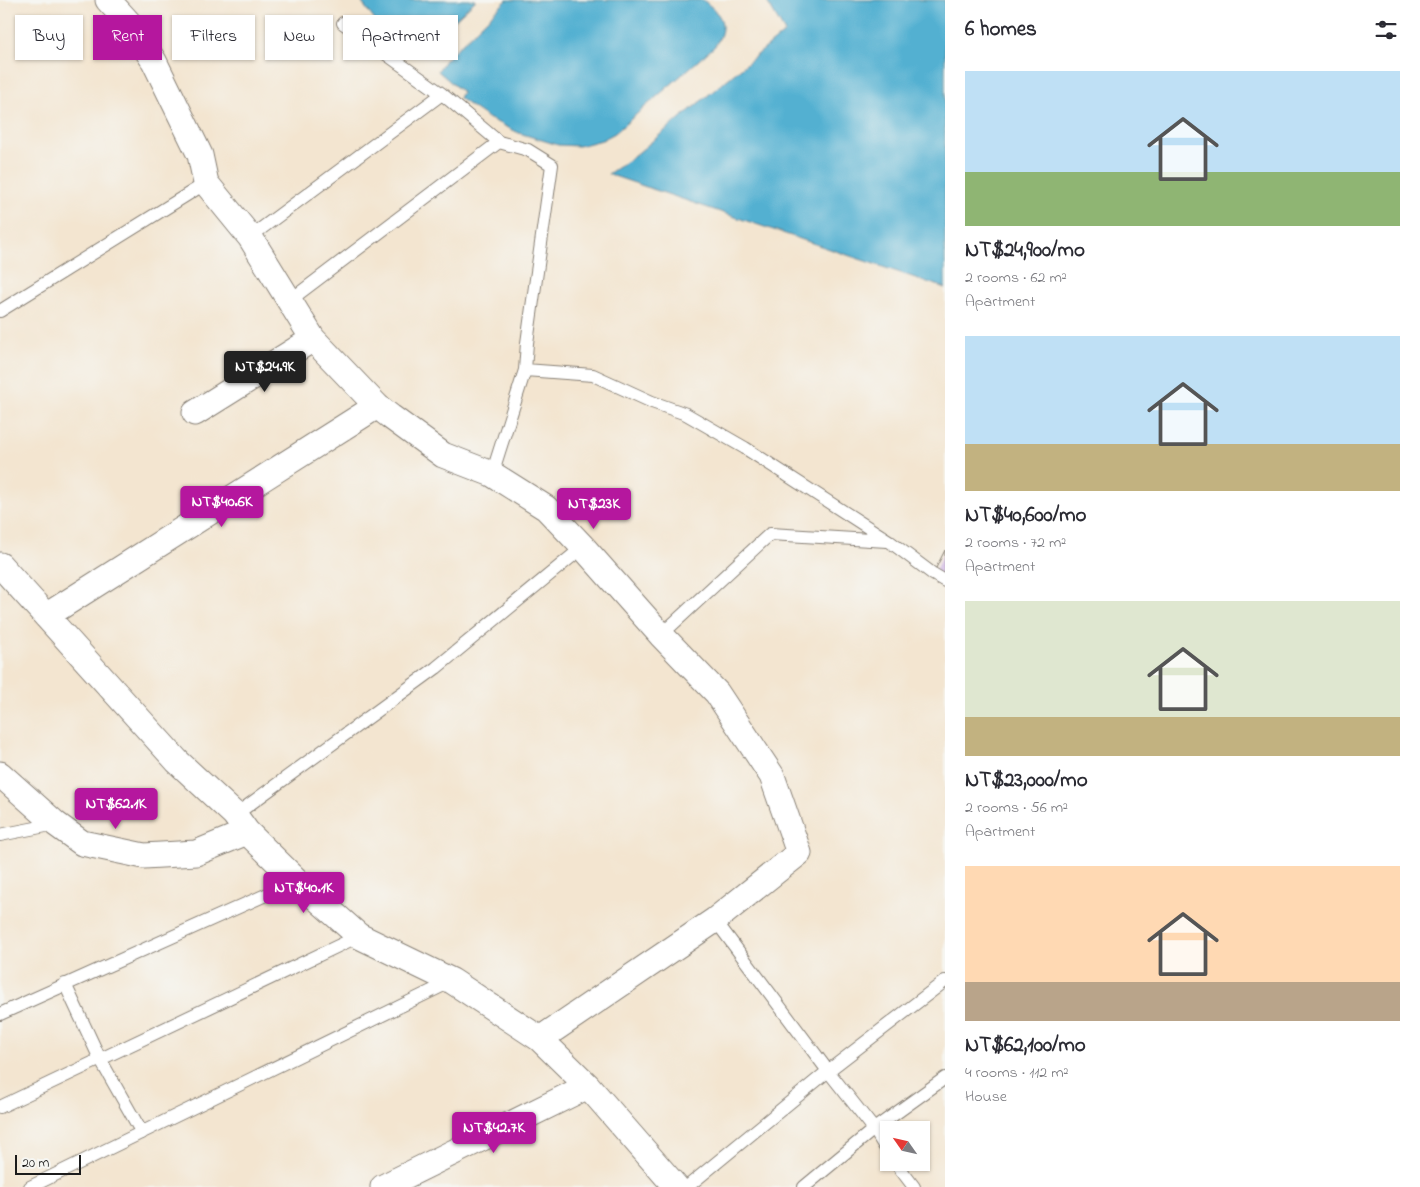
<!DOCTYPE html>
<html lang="en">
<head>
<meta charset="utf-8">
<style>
  :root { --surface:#fff; --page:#f2f2f3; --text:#2b2b33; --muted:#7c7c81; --accent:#b5179e }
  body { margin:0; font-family:"Indie Flower",sans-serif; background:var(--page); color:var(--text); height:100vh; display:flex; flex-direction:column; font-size:19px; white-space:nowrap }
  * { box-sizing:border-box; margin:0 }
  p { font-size:16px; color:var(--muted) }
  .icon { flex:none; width:28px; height:28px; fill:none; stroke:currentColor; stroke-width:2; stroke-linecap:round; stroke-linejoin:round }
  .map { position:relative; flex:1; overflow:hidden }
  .details { display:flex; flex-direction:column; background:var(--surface); width:475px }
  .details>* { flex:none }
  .banner { position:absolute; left:15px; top:15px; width:475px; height:45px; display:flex; gap:10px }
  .needle { width:32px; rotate:304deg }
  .buttons { position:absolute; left:880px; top:1121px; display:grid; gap:10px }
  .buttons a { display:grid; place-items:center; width:50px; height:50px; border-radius:0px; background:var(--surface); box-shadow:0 1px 4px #0004; font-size:25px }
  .scale { position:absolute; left:15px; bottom:12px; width:66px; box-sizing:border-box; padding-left:5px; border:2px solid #1c1c1c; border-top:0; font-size:14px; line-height:18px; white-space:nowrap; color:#1c1c1c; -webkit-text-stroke:4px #f6f6f2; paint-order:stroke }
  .price { position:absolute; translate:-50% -42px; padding:0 11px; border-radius:5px; background:var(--accent); color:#fff; font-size:16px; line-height:32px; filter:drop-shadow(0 1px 2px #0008) }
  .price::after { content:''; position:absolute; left:50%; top:30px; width:15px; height:11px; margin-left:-8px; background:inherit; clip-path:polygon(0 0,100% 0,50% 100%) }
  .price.on { background:#222; color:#fff }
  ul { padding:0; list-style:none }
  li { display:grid; align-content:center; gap:10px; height:265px; padding:0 20px }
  li span { display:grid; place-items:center; height:155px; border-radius:0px; color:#555 }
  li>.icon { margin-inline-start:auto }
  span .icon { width:90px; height:90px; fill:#fffc; stroke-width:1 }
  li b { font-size:21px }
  h2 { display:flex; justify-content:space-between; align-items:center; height:60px; padding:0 20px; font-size:21px }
  .pill { padding:0 18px; border-radius:0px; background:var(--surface); box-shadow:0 1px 4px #0004; font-size:18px; line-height:45px }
  .pill.on { background:var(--accent); color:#fff }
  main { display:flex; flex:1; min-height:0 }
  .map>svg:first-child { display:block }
  .water { fill:#53b0d1; stroke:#386676 }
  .building { fill:#c2a0df }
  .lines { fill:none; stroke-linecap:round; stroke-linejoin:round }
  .lane-casing { stroke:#888076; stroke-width:14 }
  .street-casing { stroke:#888076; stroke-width:27 }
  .lane { stroke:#fff; stroke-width:12 }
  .street { stroke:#fff; stroke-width:25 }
</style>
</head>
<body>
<main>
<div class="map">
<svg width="945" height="1187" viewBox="0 0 945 1187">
  <rect width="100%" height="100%" fill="#f6f6f2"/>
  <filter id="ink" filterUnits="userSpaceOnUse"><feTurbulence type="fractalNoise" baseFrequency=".02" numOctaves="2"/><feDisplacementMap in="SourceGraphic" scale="10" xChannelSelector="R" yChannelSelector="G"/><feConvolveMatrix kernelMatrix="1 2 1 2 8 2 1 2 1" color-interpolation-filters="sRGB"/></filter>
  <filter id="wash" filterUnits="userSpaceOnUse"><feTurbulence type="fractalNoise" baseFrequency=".0096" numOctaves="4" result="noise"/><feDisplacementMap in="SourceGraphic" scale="20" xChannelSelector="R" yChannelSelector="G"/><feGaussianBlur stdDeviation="1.12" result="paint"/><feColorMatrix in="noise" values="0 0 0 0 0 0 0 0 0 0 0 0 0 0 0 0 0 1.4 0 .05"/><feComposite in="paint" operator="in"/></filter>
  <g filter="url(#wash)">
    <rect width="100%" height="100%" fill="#f3e5d0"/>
    <path class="water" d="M360 0H476L436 37H418L397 40 387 37Z
      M507 0H703C721 14 729 24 715 46L615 133 602 140 579 146 558 145 519 133 488 118 459 98 462 92 438 71 445 60Z
      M766 0H945V288L608 174 633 157 785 32Z"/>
    <g id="blocks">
      <path class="building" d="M945 550V581L933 574Z"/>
    </g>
  </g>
  <g filter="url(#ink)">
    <use href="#blocks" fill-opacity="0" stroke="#888076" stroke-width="1"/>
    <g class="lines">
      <g class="lane-casing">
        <path id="lane" d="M343 23 442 94 499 142 528 150 552 165 527 343 525 370 492 474
          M250 237 442 94
          M289 301 499 142
          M0 311 206 183
          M525 370 593 375 652 402 686 414 745 448 889 541 933 574 945 581
          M661 635 770 534 887 541
          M234 814 246 807 436 668 583 547
          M0 835 56 824
          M715 920 828 1071 874 1129 889 1154
          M65 984 100 1059 142 1133
          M0 1014 297 881
          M0 1107 359 936
          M895 1162 914 1187
          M30 1187 452 981
          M687 1187 828 1071 945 981
          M804 1187 874 1129 945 1078"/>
      </g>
      <g class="street-casing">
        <path id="street" d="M108 0 128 22 154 61 200 155 206 183 250 237 313 339 377 406 391 417 443 455 492 474 546 508 583 547 661 635 717 693 772 776 799 853 715 920 540 1039
          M195 413 313 339
          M0 565 177 761 234 814 247 832 297 881 359 936 452 981 540 1039 588 1086 676 1187
          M46 616 377 406
          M0 774 56 824 82 843 144 856 196 853 247 832
          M383 1187 588 1086"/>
      </g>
      <use href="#lane" class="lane"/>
      <use href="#street" class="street"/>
    </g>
  </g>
</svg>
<div class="buttons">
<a><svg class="needle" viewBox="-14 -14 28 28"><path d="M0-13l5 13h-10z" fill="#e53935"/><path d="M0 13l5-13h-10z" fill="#7c7c81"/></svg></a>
</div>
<div class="scale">20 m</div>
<b class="price on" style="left:265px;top:393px">NT$24.9K</b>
<b class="price" style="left:222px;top:528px">NT$40.6K</b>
<b class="price" style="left:594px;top:530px">NT$23K</b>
<b class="price" style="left:116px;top:830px">NT$62.1K</b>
<b class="price" style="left:304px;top:914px">NT$40.1K</b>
<b class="price" style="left:494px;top:1154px">NT$42.7K</b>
<div class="banner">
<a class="pill">Buy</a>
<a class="pill on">Rent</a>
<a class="pill">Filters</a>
<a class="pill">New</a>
<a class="pill">Apartment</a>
</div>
</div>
<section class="details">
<h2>6 homes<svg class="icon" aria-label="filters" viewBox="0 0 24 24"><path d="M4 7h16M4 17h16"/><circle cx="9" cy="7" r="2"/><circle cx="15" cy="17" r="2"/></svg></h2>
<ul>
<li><span style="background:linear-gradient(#bfe0f5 65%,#8fb573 0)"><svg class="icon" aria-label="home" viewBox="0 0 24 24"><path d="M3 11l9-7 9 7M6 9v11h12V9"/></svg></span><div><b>NT$24,900/mo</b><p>2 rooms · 62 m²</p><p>Apartment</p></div></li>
<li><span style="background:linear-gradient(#bfe0f5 70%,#c2b280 0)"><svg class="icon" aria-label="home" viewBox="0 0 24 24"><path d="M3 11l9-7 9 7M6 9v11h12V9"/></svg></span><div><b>NT$40,600/mo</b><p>2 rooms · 72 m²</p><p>Apartment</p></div></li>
<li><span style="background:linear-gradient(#dfe7d0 75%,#c2b280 0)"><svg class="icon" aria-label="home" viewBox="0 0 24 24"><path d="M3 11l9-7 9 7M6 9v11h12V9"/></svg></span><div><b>NT$23,000/mo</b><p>2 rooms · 56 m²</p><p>Apartment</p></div></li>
<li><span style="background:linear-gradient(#ffd9b3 75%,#b9a48a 0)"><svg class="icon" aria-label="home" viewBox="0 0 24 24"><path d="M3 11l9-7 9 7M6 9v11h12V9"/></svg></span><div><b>NT$62,100/mo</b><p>4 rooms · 112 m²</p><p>House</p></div></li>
</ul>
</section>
</main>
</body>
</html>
